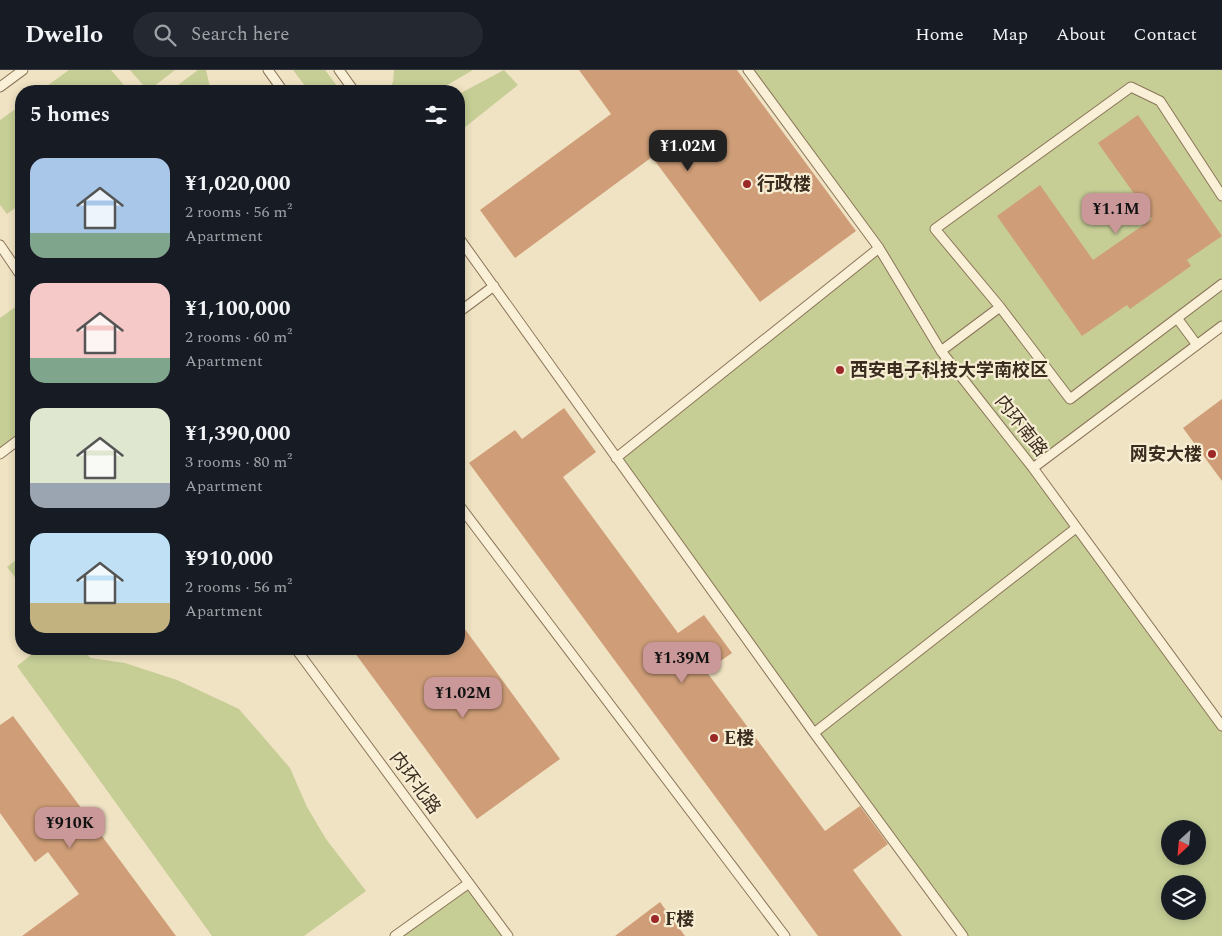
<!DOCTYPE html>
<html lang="en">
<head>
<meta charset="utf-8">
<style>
  :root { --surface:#171b24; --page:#242831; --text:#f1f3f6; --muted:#9ea1a6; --line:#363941; --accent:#cb9899 }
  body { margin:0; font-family:Spectral,"Noto Sans SC",serif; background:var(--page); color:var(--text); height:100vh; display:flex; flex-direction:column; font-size:19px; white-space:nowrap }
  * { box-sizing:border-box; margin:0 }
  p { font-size:16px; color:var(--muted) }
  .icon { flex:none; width:28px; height:28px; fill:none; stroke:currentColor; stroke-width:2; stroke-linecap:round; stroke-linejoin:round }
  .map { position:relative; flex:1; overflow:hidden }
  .sheet { position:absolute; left:15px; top:15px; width:450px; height:570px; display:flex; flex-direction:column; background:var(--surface); border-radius:20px; box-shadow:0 2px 8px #0003 }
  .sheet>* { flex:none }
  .needle { width:32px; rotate:206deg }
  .buttons { position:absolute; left:1161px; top:750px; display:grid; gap:10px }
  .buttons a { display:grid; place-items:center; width:45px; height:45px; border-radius:50%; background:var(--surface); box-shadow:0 2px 8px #0003; font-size:25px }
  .price { position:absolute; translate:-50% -42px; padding:0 11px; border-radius:10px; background:var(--accent); color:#111; font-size:16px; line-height:32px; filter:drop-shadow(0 1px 2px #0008) }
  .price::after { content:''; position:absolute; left:50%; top:30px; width:15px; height:11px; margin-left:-8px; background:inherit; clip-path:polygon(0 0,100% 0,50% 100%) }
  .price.current { background:#222; color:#fff }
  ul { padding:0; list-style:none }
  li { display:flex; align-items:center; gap:15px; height:125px; padding:0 15px }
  li span { display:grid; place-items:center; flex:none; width:140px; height:100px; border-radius:15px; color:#555 }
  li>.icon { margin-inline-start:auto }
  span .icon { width:60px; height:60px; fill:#fffc; stroke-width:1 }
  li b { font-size:21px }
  h2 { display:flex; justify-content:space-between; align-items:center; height:60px; padding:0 15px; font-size:21px }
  header { display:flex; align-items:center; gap:30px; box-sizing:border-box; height:70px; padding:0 25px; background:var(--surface); border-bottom:1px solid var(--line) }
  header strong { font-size:24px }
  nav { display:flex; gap:28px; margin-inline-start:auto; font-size:18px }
  .search { width:350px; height:45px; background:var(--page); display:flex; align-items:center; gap:12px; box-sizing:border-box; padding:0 18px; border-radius:28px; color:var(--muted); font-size:19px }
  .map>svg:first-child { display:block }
  .green { fill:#c6ce96; fill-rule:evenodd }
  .building { fill:#cf9e78 }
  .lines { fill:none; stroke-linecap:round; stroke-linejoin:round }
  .lane-casing { stroke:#8b7559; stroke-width:11 }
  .lane { stroke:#faf0d7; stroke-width:9 }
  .poi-dot { fill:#9c2927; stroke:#f7edd3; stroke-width:2 }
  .labels { text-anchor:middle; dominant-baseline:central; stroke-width:4.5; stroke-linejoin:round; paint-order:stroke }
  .poi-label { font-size:18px; font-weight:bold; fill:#3a2c1e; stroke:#f7edd3; text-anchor:start }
  .street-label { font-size:18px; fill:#3a2c1e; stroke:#f7edd3 }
</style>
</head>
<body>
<header>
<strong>Dwello</strong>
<div class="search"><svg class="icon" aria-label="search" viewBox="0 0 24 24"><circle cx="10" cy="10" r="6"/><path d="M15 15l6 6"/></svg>Search here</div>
<nav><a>Home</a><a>Map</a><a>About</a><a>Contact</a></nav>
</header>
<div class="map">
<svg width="1222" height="866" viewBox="0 0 1222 866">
  <rect width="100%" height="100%" fill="#f0e3c3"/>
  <path class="green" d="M69 0H111L129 21H40Z
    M130 0H175L148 21Z
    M198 0H206L211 21H170Z
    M293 0H325L341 21H309Z
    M394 0H473L437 21H388L393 12Z
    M504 0 518 15 459 62V24Z
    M744 0H1222V256L1033 398 1222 656V866H963L616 388 876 181ZM1170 759H1198V786H1170ZM1170 814H1198V841H1170Z
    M21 35V134L7 144 0 135V50Z
    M21 233V368L0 384V248Z
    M21 486V515L7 497Z
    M39 579H80L91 588 125 593 177 610 239 639 290 698 307 737 326 769 366 821 304 866H212L17 596Z
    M469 813 508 866H395Z"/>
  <path class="building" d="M579 0H737L856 161 760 232 652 87 515 188 480 140 611 44Z
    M1138 45 1222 166 1187 190 1191 196 1130 239 1127 235 1082 266 997 146 1040 115 1093 190 1152 149 1098 73Z
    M1222 329V411L1183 358Z
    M564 338 596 382 563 407 678 563 704 545 732 583 706 601 825 761 860 736 888 774 853 800 902 866H818L469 393 515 360 522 369Z
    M459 551 560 689 477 749 352 579H459Z
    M13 646 176 866H22L79 824 48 782 35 792 0 743V655Z
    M660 832 685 866H615Z"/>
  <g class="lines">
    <g class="lane-casing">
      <path id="lane" d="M268 0 283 21
        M339 0 354 21
        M748 0 879 178 941 281 1033 398 1222 656
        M0 17 23 0
        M459 168 814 663 963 866
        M0 175 21 206
        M1000 237 1070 329 1222 214
        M459 242 494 216
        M1177 248 1197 275
        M941 281 1000 237 935 159 1131 17 1160 31 1222 126
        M0 384 21 368
        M616 388 879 178
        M1033 398 1222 256
        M459 435 785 866
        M296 579 508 866
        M814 663 1076 458
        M395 866 469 813"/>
    </g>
    <use href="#lane" class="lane"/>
  </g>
  <g class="poi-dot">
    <circle cx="747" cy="114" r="5"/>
    <circle cx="840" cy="300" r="5"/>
    <circle cx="1212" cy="384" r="5"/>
    <circle cx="714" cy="668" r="5"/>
    <circle cx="655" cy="849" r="5"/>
  </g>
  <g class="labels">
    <g class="poi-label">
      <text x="757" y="114">行政楼</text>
      <text x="850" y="300">西安电子科技大学南校区</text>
      <text x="1202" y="384" text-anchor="end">网安大楼</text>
      <text x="724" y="668">E楼</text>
      <text x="665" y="849">F楼</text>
    </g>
    <g class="street-label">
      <text transform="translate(1021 356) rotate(52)">内环南路</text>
      <text transform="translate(415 713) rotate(54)">内环北路</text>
    </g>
  </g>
</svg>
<div class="buttons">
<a><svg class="needle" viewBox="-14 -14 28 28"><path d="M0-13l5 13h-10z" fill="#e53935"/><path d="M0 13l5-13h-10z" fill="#9ea1a6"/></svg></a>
<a><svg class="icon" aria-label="layers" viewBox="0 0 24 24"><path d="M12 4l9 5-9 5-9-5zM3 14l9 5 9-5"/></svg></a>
</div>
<b class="price current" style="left:688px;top:102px">¥1.02M</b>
<b class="price" style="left:1116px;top:165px">¥1.1M</b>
<b class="price" style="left:682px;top:614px">¥1.39M</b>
<b class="price" style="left:463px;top:649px">¥1.02M</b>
<b class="price" style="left:70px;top:779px">¥910K</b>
<section class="sheet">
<h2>5 homes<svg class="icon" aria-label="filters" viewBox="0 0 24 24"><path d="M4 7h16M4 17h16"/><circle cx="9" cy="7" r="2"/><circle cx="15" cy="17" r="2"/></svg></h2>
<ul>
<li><span style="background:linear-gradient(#a9c7e8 75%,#7fa58c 0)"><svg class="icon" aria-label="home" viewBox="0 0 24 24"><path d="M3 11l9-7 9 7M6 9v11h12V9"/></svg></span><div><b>¥1,020,000</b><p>2 rooms · 56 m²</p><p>Apartment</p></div></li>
<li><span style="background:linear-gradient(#f6c9c9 75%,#7fa58c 0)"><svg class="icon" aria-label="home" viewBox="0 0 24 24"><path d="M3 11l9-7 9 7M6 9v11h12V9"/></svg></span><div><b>¥1,100,000</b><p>2 rooms · 60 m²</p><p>Apartment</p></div></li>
<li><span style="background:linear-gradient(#dfe7d0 75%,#9aa5b1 0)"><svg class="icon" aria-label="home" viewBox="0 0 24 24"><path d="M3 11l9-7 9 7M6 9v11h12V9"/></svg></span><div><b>¥1,390,000</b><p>3 rooms · 80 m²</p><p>Apartment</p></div></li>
<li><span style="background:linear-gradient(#bfe0f5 70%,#c2b280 0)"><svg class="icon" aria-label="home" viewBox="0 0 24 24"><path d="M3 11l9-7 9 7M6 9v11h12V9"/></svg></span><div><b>¥910,000</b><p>2 rooms · 56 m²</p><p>Apartment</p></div></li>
</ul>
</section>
</div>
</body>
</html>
